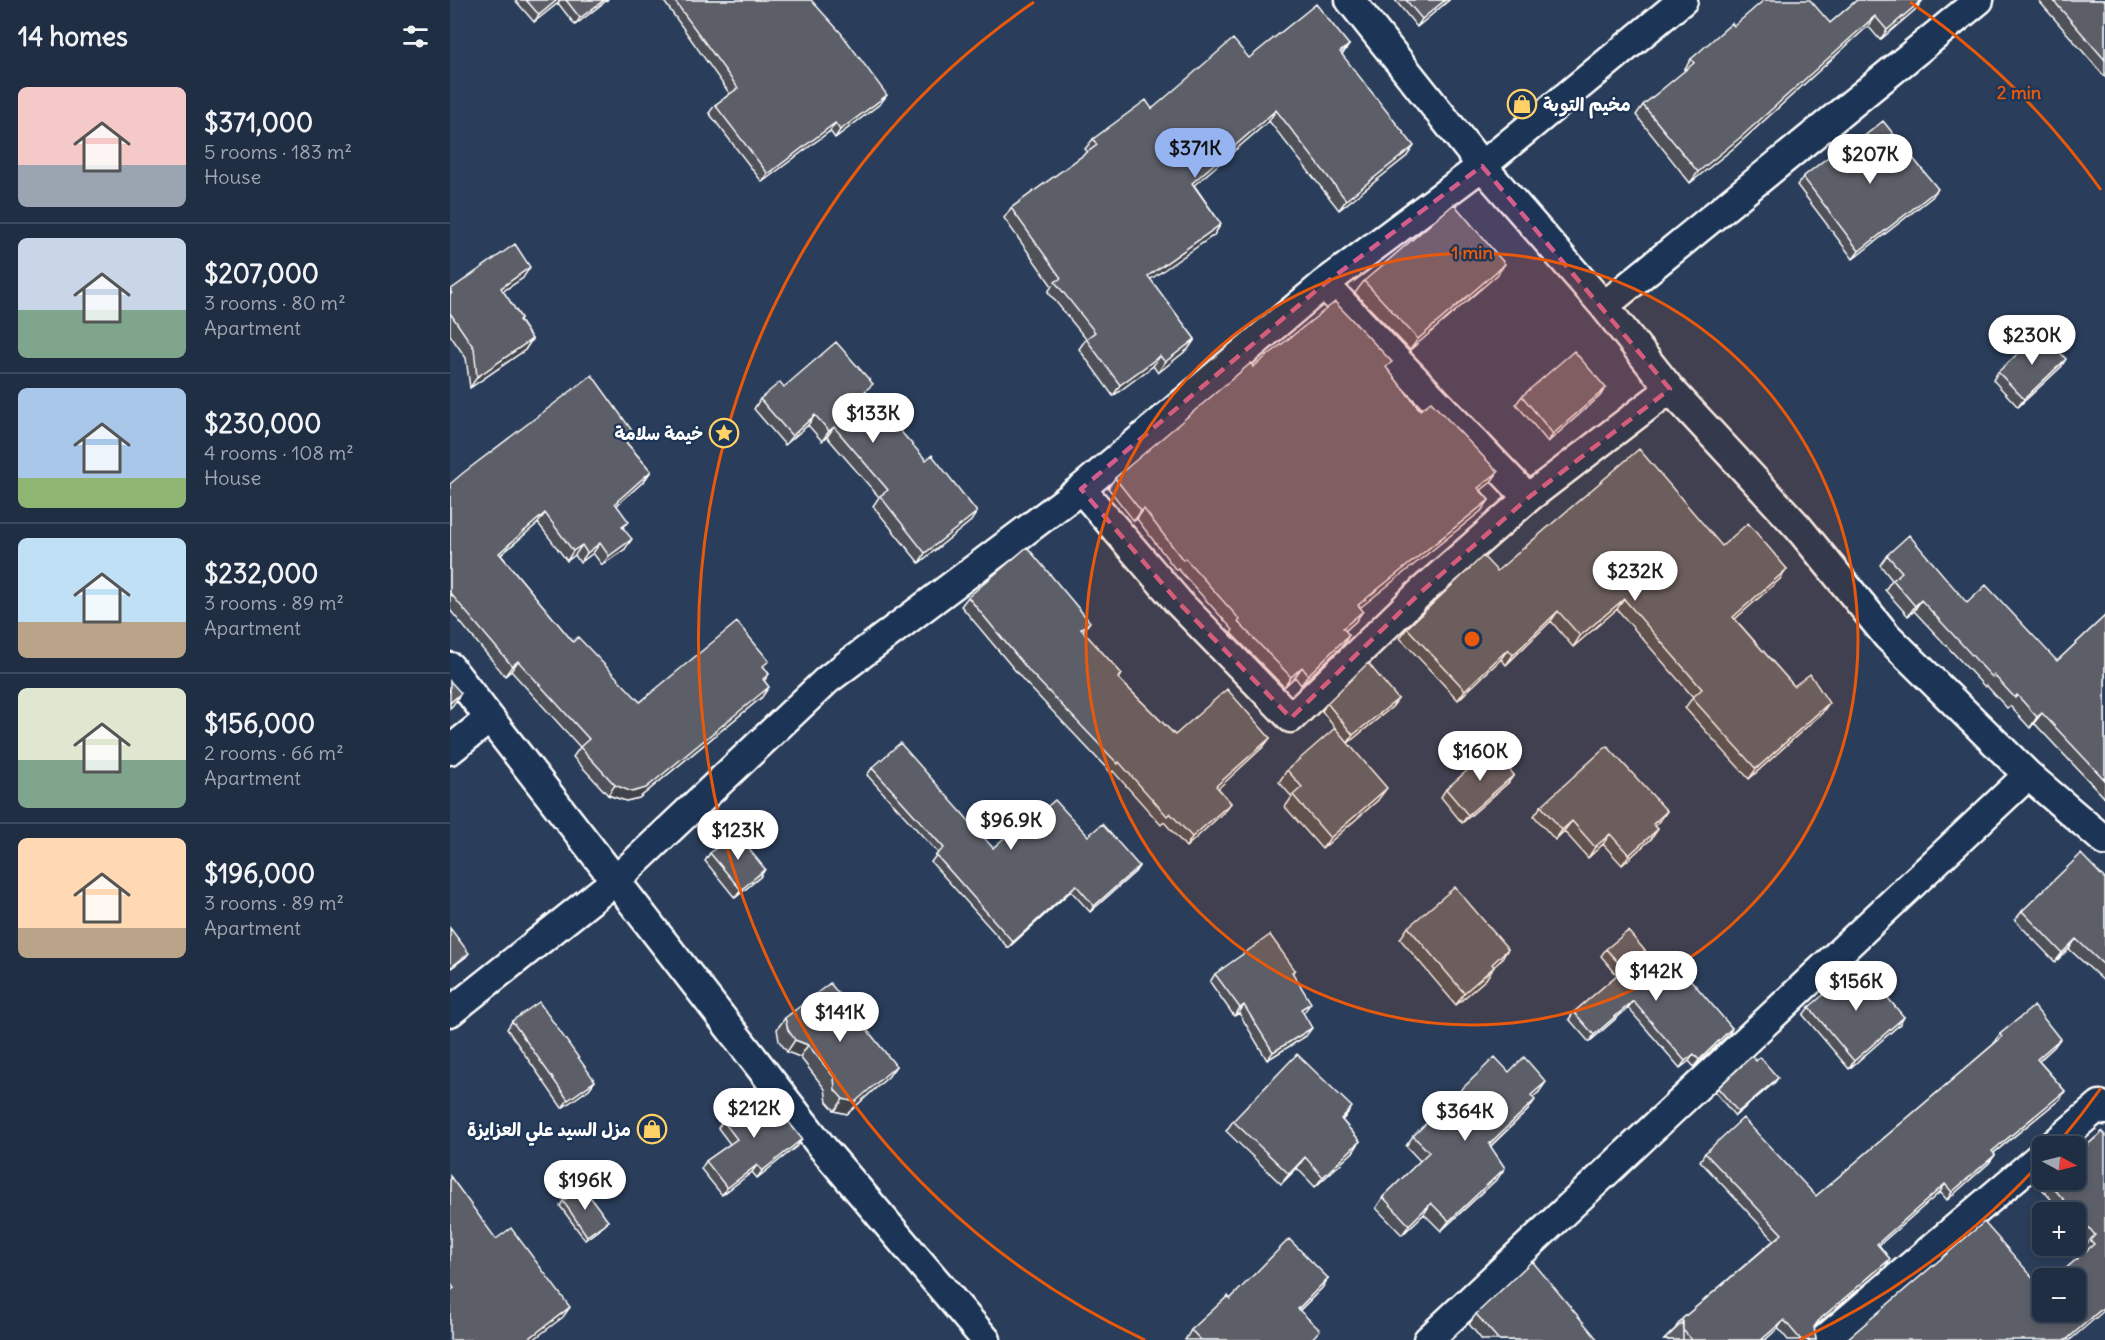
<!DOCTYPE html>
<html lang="en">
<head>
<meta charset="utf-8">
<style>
  :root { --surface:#202e44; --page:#2d3a4f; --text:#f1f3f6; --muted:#a2a8b2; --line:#3d4a5d; --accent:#95b2f1 }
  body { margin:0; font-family:Delius,"Playpen Sans Arabic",sans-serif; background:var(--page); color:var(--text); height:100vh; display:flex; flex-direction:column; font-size:22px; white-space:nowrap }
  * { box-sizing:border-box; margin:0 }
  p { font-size:20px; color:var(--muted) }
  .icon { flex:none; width:33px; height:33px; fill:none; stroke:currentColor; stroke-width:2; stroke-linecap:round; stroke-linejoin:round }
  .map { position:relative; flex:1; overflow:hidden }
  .details { display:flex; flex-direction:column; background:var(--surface); width:450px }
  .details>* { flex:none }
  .needle { width:39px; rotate:97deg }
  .tools { position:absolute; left:1582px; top:1136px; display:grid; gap:12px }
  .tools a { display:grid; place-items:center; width:54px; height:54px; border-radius:9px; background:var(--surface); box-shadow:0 3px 9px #0003,0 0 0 2px var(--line); font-size:30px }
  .price { position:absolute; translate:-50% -51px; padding:0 14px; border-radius:21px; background:#fff; color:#222; font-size:20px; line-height:39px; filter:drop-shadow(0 2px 3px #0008) }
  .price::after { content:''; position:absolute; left:50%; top:36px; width:18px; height:14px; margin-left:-9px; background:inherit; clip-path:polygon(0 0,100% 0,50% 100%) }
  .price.on { background:var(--accent); color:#111 }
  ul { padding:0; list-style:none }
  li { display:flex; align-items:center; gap:18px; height:150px; padding:0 18px }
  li+li { border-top:2px solid var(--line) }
  li span { display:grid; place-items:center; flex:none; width:168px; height:120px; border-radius:9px; color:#555 }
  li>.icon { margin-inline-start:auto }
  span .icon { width:72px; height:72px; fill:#fffc; stroke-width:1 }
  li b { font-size:26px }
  h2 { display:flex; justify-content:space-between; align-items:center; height:72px; padding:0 18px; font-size:26px }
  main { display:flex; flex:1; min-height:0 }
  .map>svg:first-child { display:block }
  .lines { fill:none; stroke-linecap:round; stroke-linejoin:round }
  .minor-casing { stroke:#fff; stroke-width:33 }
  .minor { stroke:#1d3557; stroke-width:28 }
  .wall { fill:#4f5159; stroke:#fff; stroke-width:1.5 }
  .shaded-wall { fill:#404248; stroke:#fff; stroke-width:1.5 }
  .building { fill:#5c5e67; stroke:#fff; stroke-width:1.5 }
  .marked { fill:#d45d8c; fill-opacity:0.2; stroke:#d45d8c; stroke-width:4.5; stroke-dasharray:12 8; stroke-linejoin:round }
  .ring { fill:none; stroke:#e8590c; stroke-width:3 }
  .labels { text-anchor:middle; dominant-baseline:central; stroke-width:4.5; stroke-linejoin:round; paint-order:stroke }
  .poi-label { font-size:18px; font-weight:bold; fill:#fff; stroke:#1d3557; text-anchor:end }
  .centre { fill:#e8590c; stroke:#1d3557; stroke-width:3 }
  .ring-label { font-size:18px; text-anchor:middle; font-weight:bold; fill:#e8590c; stroke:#1d3557; stroke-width:4.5; stroke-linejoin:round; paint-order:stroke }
</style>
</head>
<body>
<main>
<section class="details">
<h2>14 homes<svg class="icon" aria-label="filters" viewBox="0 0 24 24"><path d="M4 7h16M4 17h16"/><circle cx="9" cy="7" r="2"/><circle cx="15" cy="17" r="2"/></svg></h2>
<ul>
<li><span style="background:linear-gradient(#f6c9c9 65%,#9aa5b1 0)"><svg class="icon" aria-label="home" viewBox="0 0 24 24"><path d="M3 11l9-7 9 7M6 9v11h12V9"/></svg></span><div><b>$371,000</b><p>5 rooms · 183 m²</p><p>House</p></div></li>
<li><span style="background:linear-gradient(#c9d6e8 60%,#7fa58c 0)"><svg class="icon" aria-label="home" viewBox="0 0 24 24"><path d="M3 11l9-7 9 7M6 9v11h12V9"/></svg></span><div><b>$207,000</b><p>3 rooms · 80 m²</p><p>Apartment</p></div></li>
<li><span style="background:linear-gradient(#a9c7e8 75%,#8fb573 0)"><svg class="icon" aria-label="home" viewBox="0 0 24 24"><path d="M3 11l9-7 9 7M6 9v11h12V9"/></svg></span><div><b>$230,000</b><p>4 rooms · 108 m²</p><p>House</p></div></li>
<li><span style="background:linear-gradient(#bfe0f5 70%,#b9a48a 0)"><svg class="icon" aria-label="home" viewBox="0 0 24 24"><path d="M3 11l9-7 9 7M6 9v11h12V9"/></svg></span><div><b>$232,000</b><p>3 rooms · 89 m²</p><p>Apartment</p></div></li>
<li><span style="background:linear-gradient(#dfe7d0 60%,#7fa58c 0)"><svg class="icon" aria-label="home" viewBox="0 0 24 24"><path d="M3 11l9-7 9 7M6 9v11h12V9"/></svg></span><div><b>$156,000</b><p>2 rooms · 66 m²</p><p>Apartment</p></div></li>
<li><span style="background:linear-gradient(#ffd9b3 75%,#b9a48a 0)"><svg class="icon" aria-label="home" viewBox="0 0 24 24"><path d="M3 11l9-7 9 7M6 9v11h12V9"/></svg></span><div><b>$196,000</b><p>3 rooms · 89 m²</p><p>Apartment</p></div></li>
</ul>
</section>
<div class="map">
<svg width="1655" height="1340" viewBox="0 0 1655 1340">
  <rect width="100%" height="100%" fill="#2a3d5a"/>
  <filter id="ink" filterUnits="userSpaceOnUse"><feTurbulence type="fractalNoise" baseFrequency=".0167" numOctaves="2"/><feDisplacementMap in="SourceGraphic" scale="12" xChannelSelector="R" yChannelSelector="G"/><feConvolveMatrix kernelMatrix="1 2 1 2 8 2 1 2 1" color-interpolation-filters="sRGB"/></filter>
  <g filter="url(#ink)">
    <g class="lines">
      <g class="minor-casing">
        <path id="minor" d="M900 0 1032 166 1154 306 1220 389 1348 527 1437 636 1578 775 1655 841
          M874 284 1078 498
          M1154 306 1529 0
          M631 489 729 603 841 718 971 592 1078 498 1220 389
          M0 667 372 1147 536 1340
          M0 750 39 719
          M0 1012 166 880 377 680 631 489 874 284 1032 166 1233 0
          M1602 1146 1650 1105 1655 1110
          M978 1340 1578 775
          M1374 1340 1593 1154"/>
      </g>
      <use href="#minor" class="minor"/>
    </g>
    <path class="wall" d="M65 0H157L125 25 108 3 84 22Z
      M213 0H361L431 103 385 138 380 131 312 182 259 113 265 105 280 94Z
      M945 0H999L967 27Z
      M1407 0H1473L1466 9 1430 40 1418 26 1285 147 1240 183 1186 115 1193 105 1235 71 1234 70 1241 59 1284 26 1380 23Z
      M1588 0H1655V77Z
      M899 45 892 55 957 156 889 210 819 121 744 185 771 224 764 235 700 279 745 339 738 349 708 373 703 366 663 396 629 349 636 339 598 292 602 286 554 218 561 208 638 152 635 149 643 139 799 58Z
      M1353 177 1482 197 1403 259 1347 185Z
      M1047 275 960 350 905 293 914 281Z
      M73 278 53 291 71 318 70 321 82 339 75 350 20 388 16 358 0 335V290Z
      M803 367 937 369 970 410 1048 472 1040 483 1031 490 1039 500 1031 511 910 607 906 621 895 631 899 635 892 646 851 685 845 677 834 687 781 633 783 630 728 569 726 570 687 519 684 521 658 488 665 478Z
      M1611 367 1568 407 1543 380 1548 372Z
      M334 387 417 393 521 521 469 563 423 506 429 497 377 437 372 441 358 425 335 445 304 409 310 399Z
      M1072 396H1150L1098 442 1066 404Z
      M177 441 176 442 201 471 194 481 167 505 174 529 175 549 152 565 143 553 130 563 125 555 117 561 88 523 51 555 123 642 190 702 314 667 319 674 314 681 312 697 189 798 176 801 158 795 123 757 130 747 61 671 55 676 0 610V484Z
      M1272 546 1337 569 1330 579 1285 619 1344 686 1372 713 1299 779 1235 708 1243 697 1167 609 1123 647 1101 621 1056 665 1051 659 1008 700 950 638 957 628 1047 571Z
      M1437 555 1517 603 1607 661 1655 616V798L1584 723 1580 728 1560 706 1557 708 1536 685 1535 687 1464 611 1458 616 1435 590 1442 580 1430 565Z
      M518 597 633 632 672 674 669 679 725 735 820 738 813 747 768 788 781 803 774 812 736 847 714 822 711 825 663 771 661 773 574 681 511 606Z
      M948 699 942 707 898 743 928 800 872 849 835 807 842 797 829 782 837 770 888 732 872 711 877 703Z
      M422 768 543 848 578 823 638 836 689 866 685 872 640 912 621 891 558 948 481 862 488 853 417 775Z
      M1058 783 1012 823 991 797 996 789Z
      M1091 806 1217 811 1210 821 1205 826 1208 829 1201 839 1172 865 1153 844 1138 858 1114 831 1105 840 1084 816Z
      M260 853 315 869 310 877 285 898 255 861Z
      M1655 879V982L1619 949 1605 962 1565 920 1572 911Z
      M958 927 1058 949 1050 961 1044 966 1036 979 1006 1005 950 939Z
      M1156 949 1221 981 1282 1028 1278 1035 1244 1067 1239 1061 1230 1068 1178 1008 1139 1042 1119 1019 1124 1012 1167 975 1151 956Z
      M845 970 842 973 855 1011 853 1013 856 1036 817 1060 789 1013 784 1016 760 982 765 974Z
      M1359 1007 1454 1017 1449 1025 1399 1069 1353 1015Z
      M335 1018 446 1066 438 1077 397 1114 385 1111 377 1102 375 1089 350 1057 337 1052 329 1041 327 1029Z
      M62 1021 145 1081 139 1089 112 1108 57 1029Z
      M1550 1034 1604 1047 1589 1061 1615 1091 1610 1099 1544 1153 1545 1155 1539 1163 1497 1200 1490 1192 1429 1245 1440 1259 1435 1267 1364 1327 1366 1340H1338L1328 1328 1315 1340H1214L1226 1328V1327L1232 1319 1324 1240 1250 1161 1255 1153 1366 1196 1545 1043 1544 1042Z
      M1306 1061 1325 1082 1285 1116 1265 1092 1268 1088Z
      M1059 1072 1089 1092 1083 1097 1078 1110 1041 1146 1048 1178 991 1231 974 1214 952 1235 926 1208 933 1197 970 1161 956 1146 963 1136Z
      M895 1117 892 1120 910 1141 903 1152 865 1187 847 1168 831 1184 776 1131 783 1121Z
      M273 1121 352 1139 347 1146 307 1178 302 1172 272 1195 251 1169 256 1161 280 1144 268 1128Z
      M1652 1132 1655 1310 1593 1289 1636 1251 1634 1248 1638 1242 1626 1228V1212H1612L1592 1189 1597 1181Z
      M113 1201 158 1221 155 1225 135 1240 110 1206Z
      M878 1278 872 1288 849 1311 863 1340H735L741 1330 780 1299Z
      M1026 1314 1148 1340H1032L1019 1324Z"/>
    <path class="shaded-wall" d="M107 0H110L108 3 84 22 89 15Z
      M154 0H157L125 25 130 18Z
      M995 0H999L967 27 972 19Z
      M1472 0 1466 9 1430 40 1437 30Z
      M1425 16 1418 26 1285 147 1240 183 1248 172Z
      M899 45 891 55 890 52Z
      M437 95 431 103 385 138 390 130Z
      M826 110 819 121 735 193 742 183Z
      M385 123 380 131 312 182 318 174Z
      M964 146 957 156 889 210 896 200Z
      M1488 189 1482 197 1403 259 1409 251Z
      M771 224 764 235 691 286 698 276Z
      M1055 264 1047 275 960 350 968 339Z
      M80 267 73 278 43 298 51 288Z
      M82 339 75 350 20 388 27 377Z
      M745 339 738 349 708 373 715 362Z
      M710 356 703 366 663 396 670 385Z
      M1616 359 1611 367 1568 407 1574 399Z
      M1156 388 1150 396 1098 442 1103 434Z
      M365 415 358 425 335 445 342 436Z
      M384 427 377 437 372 441 379 431Z
      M183 432 177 441 166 448 173 439Z
      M201 471 194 481 158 513 165 503Z
      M1048 472 1040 483 1021 498 1028 488Z
      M1039 500 1031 511 901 615 908 605Z
      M694 509 687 519 684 521 691 511Z
      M527 512 521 521 469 563 475 553Z
      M95 513 88 523 42 562 49 553Z
      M182 539 175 549 152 565 159 556Z
      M150 543 143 553 130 563 137 553Z
      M132 545 125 555 117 561 123 551Z
      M1337 569 1330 579 1276 627 1283 617Z
      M1174 599 1167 609 1123 647 1130 636Z
      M1471 600 1464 611 1458 616 1465 606Z
      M913 611 906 621 886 639 893 628Z
      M1108 611 1101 621 1056 665 1063 655Z
      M640 622 633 631 624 639 631 629Z
      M899 635 892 646 851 685 858 675Z
      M1058 649 1051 659 1008 700 1015 690Z
      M68 661 61 671 55 676 62 666Z
      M852 667 845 677 834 687 841 677Z
      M319 687 312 697 189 798 176 801 158 795 165 785Z
      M11 693 3 705 0 708V703Z
      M948 699 942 707 898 743 903 735Z
      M1379 703 1372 713 1299 779 1306 769Z
      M1592 713 1580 728 1587 717Z
      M820 738 813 747 760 796 766 786Z
      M1064 775 1058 783 1012 823 1018 815Z
      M937 788 928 800 872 849 880 838Z
      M781 803 774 812 736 847 742 837Z
      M1217 811 1210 821 1196 834 1203 824Z
      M1122 821 1114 831 1105 840 1112 830Z
      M1208 829 1201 839 1172 865 1179 855Z
      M1160 834 1153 844 1138 858 1145 847Z
      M689 866 685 872 640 912 644 906Z
      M315 869 310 877 285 898 291 890Z
      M626 885 621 891 558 948 563 942Z
      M1626 939 1619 949 1605 962 1612 953Z
      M1058 949 1050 961 1034 976 1042 964Z
      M19 953 16 957 0 969V968Z
      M1044 967 1036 979 1006 1005 1014 993Z
      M1183 1001 1178 1008 1139 1042 1144 1035Z
      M861 1003 855 1011 845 1017 851 1009Z
      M794 1005 789 1013 784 1016 790 1008Z
      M1454 1017 1449 1025 1399 1069 1404 1061Z
      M862 1028 856 1036 817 1060 823 1052Z
      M1282 1028 1278 1035 1244 1067 1249 1060Z
      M1610 1039 1604 1047 1582 1067 1587 1059Z
      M345 1040 358 1045 350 1057 337 1052Z
      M1244 1054 1239 1061 1230 1068 1235 1061Z
      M446 1066 438 1077 397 1114 385 1111 393 1099Z
      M1328 1078 1325 1082 1285 1116 1288 1112Z
      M145 1081 139 1089 112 1108 118 1100Z
      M1096 1082 1089 1092 1074 1105 1081 1095Z
      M1615 1091 1610 1099 1536 1159 1542 1151Z
      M1085 1100 1078 1110 1032 1154 1039 1144Z
      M902 1107 895 1117 883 1130 891 1119Z
      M352 1139 347 1146 307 1178 312 1171Z
      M910 1141 903 1152 865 1187 873 1177Z
      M1545 1155 1539 1163 1497 1200 1502 1192Z
      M855 1157 847 1168 831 1184 839 1174Z
      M307 1165 302 1172 272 1195 277 1188Z
      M1055 1168 1048 1178 991 1231 999 1221Z
      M1495 1184 1490 1192 1421 1252 1427 1244Z
      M981 1203 974 1214 952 1235 959 1225Z
      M158 1221 155 1225 135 1240 137 1236Z
      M1440 1259 1435 1267 1363 1328 1369 1320Z
      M878 1278 872 1288 841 1319 848 1309Z
      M1655 1306V1310L1620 1340H1616Z
      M120 1307 113 1317 83 1340H77Z
      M1334 1320 1328 1328 1315 1340H1311Z"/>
    <path class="building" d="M76 0H107L89 15Z
      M116 0H154L130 18Z
      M224 0H361L391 33 437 95 390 130 385 123 318 174 265 105 288 88Z
      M956 0H995L972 19Z
      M1314 0H1360L1380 23 1407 0H1472L1437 30 1425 16 1292 136 1248 172 1193 105 1244 63 1241 59 1282 23 1284 26Z
      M1603 0H1655V60Z
      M866 4 899 45 890 52 964 146 896 200 826 110 742 183 771 224 698 276 745 339 715 362 710 356 670 385 636 339 645 332 605 282 611 278 561 208 647 145 643 139 696 100 702 109 783 39 799 58Z
      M1433 121 1488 189 1409 251 1353 177 1383 153 1387 158Z
      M1004 204 1055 264 968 339 914 281Z
      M65 244 80 267 51 288 71 318 69 320 82 339 27 377 24 348 0 313V295L2 293 0 290Z
      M885 302 942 362 936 367 970 410 981 402 1048 472 1028 488 1039 500 908 605 913 611 893 628 899 635 858 675 852 667 841 677 788 622 790 620 735 558 733 560 694 509 691 511 665 478 801 363 803 367Z
      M1591 332 1616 359 1574 399 1548 372Z
      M386 342 423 384 415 391 476 460 482 455 527 512 475 553 430 496 438 490 384 427 379 431 365 415 342 436 310 399 330 382 334 387Z
      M1124 351 1156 388 1103 434 1072 396Z
      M142 375 183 432 173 439 201 471 165 503 179 522 172 527 182 539 159 556 150 543 137 553 132 545 123 551 95 513 49 553 123 642 128 637 190 702 287 622 319 661 313 666 319 674 313 679 319 687 196 788 182 792 165 785 130 747 139 739 68 661 62 666 1 594 0 595V484L13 473Z
      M1189 449 1272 546 1298 523 1337 569 1283 617 1344 686 1360 674 1379 703 1306 769 1242 698 1252 689 1174 599 1130 636 1108 611 1063 655 1058 649 1015 690 957 628 1033 556 1047 571Z
      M1459 535 1517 603 1536 585 1607 661 1655 616V780L1592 713 1587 717 1567 695 1565 698 1544 675 1542 677 1471 600 1465 606 1443 580 1452 572 1437 555Z
      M577 547 640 622 631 629 672 674 668 678 725 735 777 689 820 738 766 786 781 803 742 837 720 813 717 816 669 762 668 764 580 672 518 597Z
      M918 663 948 699 903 735 877 703Z
      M0 681 11 693 0 703Z
      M885 728 937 788 880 838 843 795 852 787 837 770Z
      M450 743 543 848 575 819 578 823 605 800 638 836 652 824 689 866 644 906 626 885 563 942 486 855 494 848 422 768Z
      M1157 746 1217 811 1203 824 1208 829 1179 855 1160 834 1145 847 1122 821 1112 830 1091 806Z
      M1042 749 1064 775 1018 815 996 789Z
      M285 832 315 869 291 890 260 853Z
      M1631 854 1655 879V966L1626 939 1612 953 1572 911Z
      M1005 887 1058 949 1042 964 1044 967 1014 993 958 927Z
      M0 928 19 953 0 968Z
      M1178 931 1221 981 1233 971 1282 1028 1249 1060 1244 1054 1235 1061 1183 1001 1144 1035 1124 1012 1174 969 1156 949Z
      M820 935 845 970 842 972 861 1003 851 1009 862 1028 823 1052 794 1005 790 1008 765 974Z
      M1409 964 1454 1017 1404 1061 1359 1007Z
      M380 983 446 1066 405 1102 393 1099 385 1090 384 1077 358 1045 345 1040 338 1030 335 1018Z
      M89 1002 145 1081 118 1100 62 1021Z
      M1584 1006 1610 1039 1587 1059 1615 1091 1542 1151 1545 1155 1502 1192 1495 1184 1427 1244 1440 1259 1369 1320 1364 1327 1366 1340H1351L1334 1320 1311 1340H1242L1233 1330 1232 1319 1332 1234 1255 1153 1293 1118 1366 1196 1552 1037 1550 1034Z
      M847 1054 902 1107 891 1119 910 1141 873 1177 855 1157 839 1174 783 1121Z
      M1302 1056 1306 1061 1310 1057 1328 1078 1288 1112 1268 1088Z
      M1045 1057 1059 1072 1074 1057 1096 1082 1081 1095 1085 1100 1039 1144 1055 1168 999 1221 981 1203 959 1225 933 1197 979 1152 963 1136Z
      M313 1089 352 1139 312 1171 307 1165 277 1188 256 1161 287 1139 273 1121Z
      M1652 1132 1655 1135V1306L1616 1340H1396L1534 1222 1593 1289V1311H1626V1278H1605L1644 1244 1640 1240 1645 1235 1626 1212H1625L1597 1181 1599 1179H1626V1155Z
      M0 1176 46 1239 61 1228 120 1307 77 1340H0V1291L4 1288 0 1283Z
      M133 1187 158 1221 137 1236 113 1201Z
      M839 1239 878 1278 848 1309 870 1330 861 1340H751L741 1330 778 1296 780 1299Z
      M1082 1261 1148 1340H1049L1026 1314Z
      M1233 1322V1340H1214Z"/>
  </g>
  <path class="marked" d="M1032 166 1220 389 1078 498 971 592 841 718 729 603 631 489 874 284Z"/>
  <circle cx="1022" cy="639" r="386" fill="#e8590c" fill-opacity=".12"/>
  <g class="ring">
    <circle cx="1022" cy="639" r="386"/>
    <path d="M1651 1088A773 773 0 0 1 1610 1141M1592 1161A773 773 0 0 1 1349 1340M695 1340A773 773 0 0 1 584 2M1460 2A773 773 0 0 1 1651 190"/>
  </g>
  <defs>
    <g id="shop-ring" transform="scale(1.5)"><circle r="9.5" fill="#1d3557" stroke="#ffd166" stroke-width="1.5"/><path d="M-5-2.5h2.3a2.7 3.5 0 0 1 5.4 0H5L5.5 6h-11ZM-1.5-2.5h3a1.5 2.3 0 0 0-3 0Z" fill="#ffd166"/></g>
    <g id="sight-ring" transform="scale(1.5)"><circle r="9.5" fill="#1d3557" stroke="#ffd166" stroke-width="1.5"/><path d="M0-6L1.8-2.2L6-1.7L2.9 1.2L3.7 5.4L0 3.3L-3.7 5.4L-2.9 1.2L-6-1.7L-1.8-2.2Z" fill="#ffd166"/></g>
  </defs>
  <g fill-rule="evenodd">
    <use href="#shop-ring" x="1072" y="104"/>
    <use href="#sight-ring" x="274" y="433"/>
    <use href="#shop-ring" x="202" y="1129"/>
  </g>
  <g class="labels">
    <g class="poi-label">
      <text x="1093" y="104" text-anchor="start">مخيم التوبة</text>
      <text x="253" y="433">خيمة سلامة</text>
      <text x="181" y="1129">مزل السيد علي العزايزة</text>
    </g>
  </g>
  <circle cx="1022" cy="639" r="9" class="centre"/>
  <g class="ring-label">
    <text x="1569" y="99">2 min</text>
    <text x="1022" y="259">1 min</text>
  </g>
</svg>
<div class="tools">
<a><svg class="needle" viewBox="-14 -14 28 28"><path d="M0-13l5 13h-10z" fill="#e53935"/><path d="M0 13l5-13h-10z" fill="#a2a8b2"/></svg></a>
<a>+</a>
<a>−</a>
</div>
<b class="price on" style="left:745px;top:179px">$371K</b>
<b class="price" style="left:1420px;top:185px">$207K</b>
<b class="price" style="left:1582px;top:366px">$230K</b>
<b class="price" style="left:423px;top:444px">$133K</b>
<b class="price" style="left:1185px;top:602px">$232K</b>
<b class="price" style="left:1030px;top:782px">$160K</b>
<b class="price" style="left:561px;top:851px">$96.9K</b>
<b class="price" style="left:288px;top:861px">$123K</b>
<b class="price" style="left:1206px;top:1002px">$142K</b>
<b class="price" style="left:1406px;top:1012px">$156K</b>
<b class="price" style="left:390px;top:1043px">$141K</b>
<b class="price" style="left:304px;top:1139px">$212K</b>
<b class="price" style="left:1015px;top:1142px">$364K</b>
<b class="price" style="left:135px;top:1211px">$196K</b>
</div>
</main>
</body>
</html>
